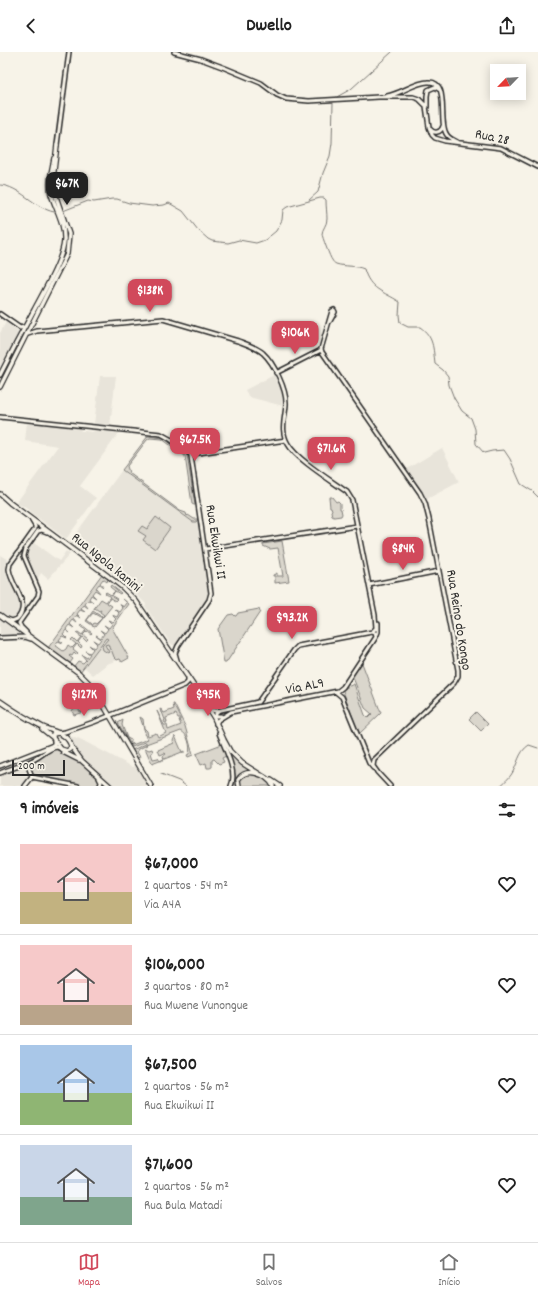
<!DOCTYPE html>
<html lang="pt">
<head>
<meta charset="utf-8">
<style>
  :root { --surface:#fff; --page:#f6f6f6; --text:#222; --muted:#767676; --line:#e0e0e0; --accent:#d1495b }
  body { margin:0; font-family:Dekko,sans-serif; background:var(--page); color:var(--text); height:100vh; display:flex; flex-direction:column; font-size:15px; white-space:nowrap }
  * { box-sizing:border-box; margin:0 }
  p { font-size:13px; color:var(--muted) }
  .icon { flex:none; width:22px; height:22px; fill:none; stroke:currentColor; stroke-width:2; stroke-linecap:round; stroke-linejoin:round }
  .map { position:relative; height:734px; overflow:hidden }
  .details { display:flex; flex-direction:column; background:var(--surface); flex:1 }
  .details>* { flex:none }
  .needle { width:26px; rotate:245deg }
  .buttons { position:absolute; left:490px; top:12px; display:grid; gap:8px }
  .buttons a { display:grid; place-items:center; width:36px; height:36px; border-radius:0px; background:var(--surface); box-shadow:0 2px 10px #0003; font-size:20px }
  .scale { position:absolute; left:12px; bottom:10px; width:53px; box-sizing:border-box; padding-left:4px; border:2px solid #2b2b2b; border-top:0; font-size:11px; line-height:14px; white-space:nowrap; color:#2b2b2b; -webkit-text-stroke:3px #f7f3e8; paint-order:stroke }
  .price { position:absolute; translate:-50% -34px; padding:0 9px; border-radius:8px; background:var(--accent); color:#fff; font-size:13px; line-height:26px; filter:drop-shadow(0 1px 2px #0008) }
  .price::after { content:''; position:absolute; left:50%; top:24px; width:12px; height:9px; margin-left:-6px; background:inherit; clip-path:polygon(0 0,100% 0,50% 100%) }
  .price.current { background:#222; color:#fff }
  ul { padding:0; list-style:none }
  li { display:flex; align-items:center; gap:12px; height:100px; padding:0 20px }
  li+li { border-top:1px solid var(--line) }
  li span { display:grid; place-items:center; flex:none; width:112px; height:80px; border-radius:0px; color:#555 }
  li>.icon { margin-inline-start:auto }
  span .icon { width:48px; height:48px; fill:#fffc; stroke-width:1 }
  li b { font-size:17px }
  h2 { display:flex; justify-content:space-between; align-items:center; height:48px; padding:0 20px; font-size:17px }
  header { display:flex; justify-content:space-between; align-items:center; height:52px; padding:0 20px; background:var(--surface); font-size:18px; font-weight:800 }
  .menu { display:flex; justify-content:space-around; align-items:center; height:56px; border-top:1px solid var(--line); background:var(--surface); font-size:11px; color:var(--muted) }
  .menu a { display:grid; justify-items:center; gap:2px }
  .menu .current { color:var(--accent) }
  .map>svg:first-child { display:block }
  .built { fill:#e8e4da }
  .green { fill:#dad6cc; stroke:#82807c }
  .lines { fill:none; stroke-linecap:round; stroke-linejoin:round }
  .stream { stroke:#7a7874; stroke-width:1 }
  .tertiary-casing { stroke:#2b2b2b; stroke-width:6 }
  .secondary-casing { stroke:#2b2b2b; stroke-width:6 }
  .tertiary { stroke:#f7f3e8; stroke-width:3 }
  .secondary { stroke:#f7f3e8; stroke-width:3.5 }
  .labels { text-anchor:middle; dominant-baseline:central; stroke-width:4; stroke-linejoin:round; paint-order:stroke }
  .street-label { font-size:14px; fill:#2b2b2b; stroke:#f7f3e8 }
</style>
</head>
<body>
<header><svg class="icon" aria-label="back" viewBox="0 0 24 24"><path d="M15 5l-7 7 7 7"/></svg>Dwello<svg class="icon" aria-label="share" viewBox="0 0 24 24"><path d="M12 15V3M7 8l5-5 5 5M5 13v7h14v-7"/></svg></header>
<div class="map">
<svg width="538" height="734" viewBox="0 0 538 734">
  <rect width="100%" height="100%" fill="#f7f3e8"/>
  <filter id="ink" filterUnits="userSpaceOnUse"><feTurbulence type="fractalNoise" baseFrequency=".025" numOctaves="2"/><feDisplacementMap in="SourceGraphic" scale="8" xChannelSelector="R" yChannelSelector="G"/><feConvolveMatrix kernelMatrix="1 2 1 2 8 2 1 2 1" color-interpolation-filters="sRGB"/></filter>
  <g filter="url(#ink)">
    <path class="built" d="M6 270 17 279 19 283 0 320V281Z
      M274 323 281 336 283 354 249 345 245 338Z
      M100 324H116L110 374 94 372Z
      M27 370 80 376 81 379H85L92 380 95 378 119 381 80 434 96 446 66 487 30 460H31L26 456 16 451 58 394 25 389Z
      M442 396 459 430 425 448 417 433 405 418Z
      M122 418 193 470H198L209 540 207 547 175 594 171 592 145 554 146 552 140 546 114 524 105 514 102 513 101 511 90 506 69 491Z
      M34 491 59 509 66 499 70 502 48 527 41 521 37 528 28 507V499Z
      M0 503 8 508 5 515 8 523 7 524 8 528 10 531H12L22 554 20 560 15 567H12L6 565 5 563 0 561Z
      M0 565 18 578V582L0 584Z
      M112 576 128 604 107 612 93 623 84 615Z
      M68 683 77 687 78 686 133 715 135 714 137 716 147 734H114L78 701 66 684Z
      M26 712 30 724 23 734H0V723Z"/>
    <path class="green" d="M148 384 163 386 187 403 195 453H194L192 452 185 404 162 387 150 386 147 388 127 414 129 421 180 459 186 461 187 464 188 463 194 467H198L196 470H193L122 418Z
      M329 445H332L336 450 338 449 340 451V457H341L342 462 341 464 334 465 332 464 331 459 332 458 331 455H330Z
      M156 465 170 476 155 497 143 488 146 484 138 479 142 474 147 477Z
      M282 489 289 529 275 531V524H273V523L277 521V524H283L278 496 270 497 263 494V492Z
      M102 522 108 527 107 530 103 527 100 531 103 535 99 532 96 536 100 541 95 538 92 542 96 546 91 543 89 547 93 550 88 548 85 552 88 556 84 553 81 557 85 560 80 558 77 562 81 566 77 563 74 567 77 571 73 568 70 572 74 576 69 573 66 577 70 581 66 578 63 582 67 586 62 584 59 588 63 591 58 589 55 593 63 599 66 597 68 593 72 596 76 592 71 588 73 586 77 590 81 585 76 581 78 580 82 583 86 578 81 575 82 573 92 581 91 582 87 579 83 583 88 587 86 589 82 585 78 590 82 594 81 596 77 592 73 597 78 601 76 603 74 601 72 604 70 603 69 604 73 607 70 611 48 596Z
      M111 533 121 541 120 542 115 539 112 544 117 547 115 549 110 546 107 551 112 554 95 575 92 574 94 571 96 572 102 566 101 565H100L93 561 87 568 92 572V573L86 569 93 559 102 565 104 563 100 560 101 558 99 559 95 556 93 558 101 547 106 550 110 545 105 541 106 540 111 543 115 539 110 535Z
      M123 547 129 552 112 576 129 606 122 610 120 607 117 608 114 605 111 597 110 598 108 592 105 593 109 600 108 601 103 598 102 594 108 587 106 586 80 620 74 614 78 609 83 611 86 608 82 603 87 606 90 602 85 599 90 601 93 597 89 593 94 596 97 592 93 588 98 591 101 587 96 583 101 586 104 582 100 578 105 581 108 577 104 573 109 576 112 572 108 568 113 570 116 567 112 563 117 565 119 561 115 557 120 560 123 556 119 552 124 555 127 551Z
      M259 557 260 560 226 611H224L218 577 228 563 233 562 235 564H236L238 561Z
      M362 611 381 661 359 682 343 639 345 636 354 632 365 663 368 666 372 662 365 656 352 623Z
      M91 637 98 650H97L94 647 89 649 91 653 94 651 96 656 74 663 72 659 78 650 79 653 77 654 80 660 84 658 82 652H80L81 647 84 654 88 652 86 646 84 645 85 641 88 647 92 646 90 639 88 640Z
      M173 652H174L185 674 193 703 188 705 187 703 189 702C191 695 188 682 181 679L146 692 147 693 139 697 137 700 140 705 137 706 132 698 146 692V690L132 695 118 671 123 668 122 673 127 686 131 688 132 693 148 687 144 682 145 680 140 665 143 667 144 676 147 679 148 684 156 681 158 685 166 681 157 659 164 673H167L168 678 181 673 179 668H180V666H178L176 662 166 666 167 671H165L164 669 165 668 162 660 161 661 160 657 162 658 164 661 174 657Z
      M476 660 488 672 481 679 469 667Z
      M175 684 182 700 184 699V701L183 702 182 700 152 712 145 696 149 698 152 697 153 700 151 701 153 707 158 706 160 709 164 707 163 704 166 702 165 701 160 703 158 698 174 691 173 689Z
      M222 692 226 704 222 706 224 710 219 712 214 707 212 708V715L210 716H207L206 711 201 713 196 702Z
      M226 695 235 707 251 720H244L238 723 236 729 237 733H234L235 722Z
      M57 696C64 703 72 704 80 709 87 715 97 722 100 731L99 734H81L34 725 28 712 30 711 41 706 45 700Z
      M249 722 264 726 272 734H241C236 726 243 724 249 722Z"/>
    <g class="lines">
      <path class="stream" d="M335 46 351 37 392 0
        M0 133C20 134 34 156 54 160
        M309 148 318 140 323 121 330 104 332 91 333 51
        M63 159 88 149 94 150 112 147H117L129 151 152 154 164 153 169 151 183 159 198 178 208 187 212 189 228 191 239 188 256 191 265 188 276 179 282 168 283 158 287 155 320 146H324L326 148C326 155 327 161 327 167 327 173 322 177 322 182 322 184 330 206 332 208 333 210 334 211 336 212 345 215 355 213 364 217 370 238 383 239 400 250L399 263 400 271 408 275H420C434 285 433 296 435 312L443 318 448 324 449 333 454 346 462 359 471 366 475 377 476 392 484 401 492 399 504 398 510 407 521 432 532 439 538 445
        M161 722 179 729 186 734
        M500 734C504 731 508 727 511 723 518 713 518 700 529 693L538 696"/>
      <g class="tertiary-casing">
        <path id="tertiary" d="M174 0 201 7 225 16 261 31 277 43 286 47 309 49 379 45H413L419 47 426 54 429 75 432 83 435 86 445 89 501 96 538 115
          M387 44C400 42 416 30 428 30 451 28 437 71 447 83 449 86 453 88 457 90
          M427 55V44L428 38 435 35 440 38
          M430 77C434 82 441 81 443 74
          M57 93 69 0
          M0 262 20 276 24 275
          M330 269 335 260 334 258 332 259 321 297 322 300 420 441 425 451 429 467 458 618V624L454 631 374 708 373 714 378 721
          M28 282 37 279 163 267 238 289C246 292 256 295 263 301 274 311 287 338 286 353 285 367 280 379 288 392 296 407 332 429 347 440L352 448 375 563 376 576 372 580
          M276 321 321 298
          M0 365 161 382 170 387 190 402
          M192 402 286 388
          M205 497 357 474
          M369 533 439 519
          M7 567 12 569 17 567C32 551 11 535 9 517L10 512 35 477V474L32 469
          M26 580 21 575 19 571 38 544 39 539 24 504 26 496 38 479 42 478 47 480
          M0 586 25 585 31 587
          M177 608 175 601 178 594 209 548 211 541 191 404
          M336 640 342 645 369 711 373 716
          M208 656 211 658 216 659 258 650 294 598 298 594 372 580 375 581 376 585
          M218 659 216 661V664H221
          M216 672 218 668 231 660 338 639 343 635 376 585 378 580V571
          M58 681 65 680 94 670 185 633 188 630V626
          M219 681C224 695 238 720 231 734
          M27 711 32 725
          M0 714 51 694 54 692V688
          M377 720 390 734
          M0 721C12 716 24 713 35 707 43 703 48 696 57 695L61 697
          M32 725 78 734
          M99 726 101 730 100 734
          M25 734 32 725"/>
      </g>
      <g class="secondary-casing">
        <path id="secondary" d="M0 323C11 301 22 280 34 258 43 241 63 207 64 189 65 172 56 158 51 142 48 130 52 118 54 106
          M0 335 67 202 69 182 53 136V127L57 93
          M0 442 10 451 108 524 123 536 136 549 200 643 214 666 224 688 230 699 242 711 261 723
          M0 563 79 621 90 632 97 642 151 734
          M0 649C13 658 27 667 41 674 48 678 57 679 64 684 68 687 70 690 71 694L70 697 67 699 61 697 53 686V682L58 681
          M42 677 52 685
          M71 694 82 709 110 734
          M63 700 79 708
          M271 728 280 734
          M239 734 238 728C246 714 267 722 273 734"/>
      </g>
      <use href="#tertiary" class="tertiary"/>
      <use href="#secondary" class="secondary"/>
    </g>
  </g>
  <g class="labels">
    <g class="street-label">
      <text transform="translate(492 86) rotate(12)">Rua 28</text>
      <text transform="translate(215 490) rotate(81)">Rua Ekwikwi II</text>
      <text transform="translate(106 511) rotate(39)">Rua Ngola kanini</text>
      <text transform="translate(458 568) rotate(81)">Rua Reino do Kongo</text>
      <text transform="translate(305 635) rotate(-11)">Via AL9</text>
    </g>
  </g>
</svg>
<div class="buttons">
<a><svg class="needle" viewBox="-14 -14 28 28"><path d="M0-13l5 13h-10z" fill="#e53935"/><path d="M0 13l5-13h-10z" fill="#767676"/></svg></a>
</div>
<div class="scale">200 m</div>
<b class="price current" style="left:67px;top:154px">$67K</b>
<b class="price" style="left:150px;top:261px">$138K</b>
<b class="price" style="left:295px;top:303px">$106K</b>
<b class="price" style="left:195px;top:410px">$67.5K</b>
<b class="price" style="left:331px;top:419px">$71.6K</b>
<b class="price" style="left:403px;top:519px">$84K</b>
<b class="price" style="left:292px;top:588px">$93.2K</b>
<b class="price" style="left:84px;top:665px">$127K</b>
<b class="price" style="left:208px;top:665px">$95K</b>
</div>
<section class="details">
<h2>9 imóveis<svg class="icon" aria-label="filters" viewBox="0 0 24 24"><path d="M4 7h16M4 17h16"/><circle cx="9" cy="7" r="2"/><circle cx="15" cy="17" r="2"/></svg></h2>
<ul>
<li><span style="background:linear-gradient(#f6c9c9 60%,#c2b280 0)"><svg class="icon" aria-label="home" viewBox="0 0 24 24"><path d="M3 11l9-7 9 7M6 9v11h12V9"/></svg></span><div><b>$67,000</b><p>2 quartos · 54 m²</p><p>Via A4A</p></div><svg class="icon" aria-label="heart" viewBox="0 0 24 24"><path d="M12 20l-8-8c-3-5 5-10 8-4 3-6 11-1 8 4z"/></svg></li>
<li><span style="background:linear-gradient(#f6c9c9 75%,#b9a48a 0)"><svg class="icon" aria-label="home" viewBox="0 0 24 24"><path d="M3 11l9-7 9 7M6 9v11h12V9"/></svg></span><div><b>$106,000</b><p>3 quartos · 80 m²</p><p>Rua Mwene Vunongue</p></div><svg class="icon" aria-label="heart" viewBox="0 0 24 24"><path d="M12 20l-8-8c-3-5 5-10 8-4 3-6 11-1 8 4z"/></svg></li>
<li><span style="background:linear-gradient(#a9c7e8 60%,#8fb573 0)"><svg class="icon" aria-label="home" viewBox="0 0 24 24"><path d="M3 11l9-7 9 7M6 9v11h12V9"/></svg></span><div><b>$67,500</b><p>2 quartos · 56 m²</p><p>Rua Ekwikwi II</p></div><svg class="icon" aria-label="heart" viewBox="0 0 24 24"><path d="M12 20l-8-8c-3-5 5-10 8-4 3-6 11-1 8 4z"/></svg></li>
<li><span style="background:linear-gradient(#c9d6e8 65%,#7fa58c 0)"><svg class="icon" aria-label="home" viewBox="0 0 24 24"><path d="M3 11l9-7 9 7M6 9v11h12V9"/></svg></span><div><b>$71,600</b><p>2 quartos · 56 m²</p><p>Rua Bula Matadi</p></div><svg class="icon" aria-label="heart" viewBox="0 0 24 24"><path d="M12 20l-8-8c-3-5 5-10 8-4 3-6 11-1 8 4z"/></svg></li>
</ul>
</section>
<nav class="menu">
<a class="current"><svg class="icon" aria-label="map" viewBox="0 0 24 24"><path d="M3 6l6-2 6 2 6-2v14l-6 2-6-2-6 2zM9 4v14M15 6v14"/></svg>Mapa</a>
<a><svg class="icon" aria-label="saved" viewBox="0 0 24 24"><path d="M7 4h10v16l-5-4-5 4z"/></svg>Salvos</a>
<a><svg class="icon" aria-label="home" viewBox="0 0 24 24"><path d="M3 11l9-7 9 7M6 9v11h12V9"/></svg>Início</a>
</nav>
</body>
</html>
